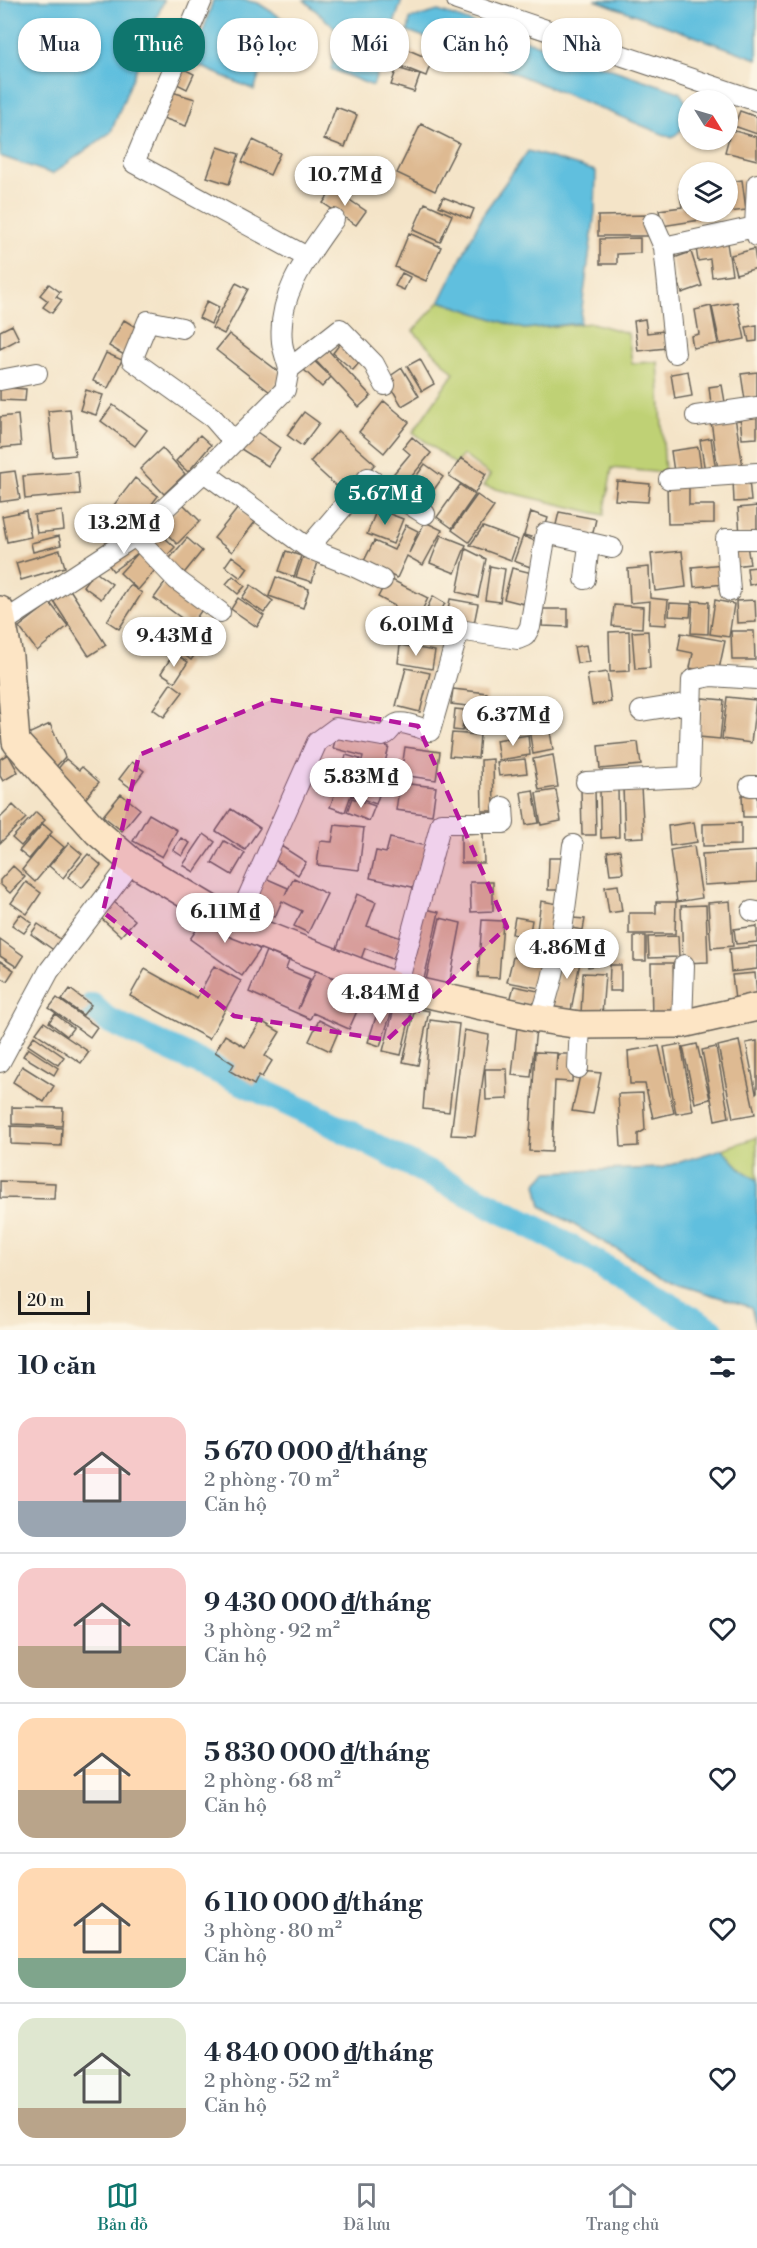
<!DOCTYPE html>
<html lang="vi">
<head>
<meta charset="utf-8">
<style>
  :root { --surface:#fff; --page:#f6f6f7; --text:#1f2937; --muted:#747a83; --line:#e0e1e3; --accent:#0f766e }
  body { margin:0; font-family:"Libre Bodoni",serif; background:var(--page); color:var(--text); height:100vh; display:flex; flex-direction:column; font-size:22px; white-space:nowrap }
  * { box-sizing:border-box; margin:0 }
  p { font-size:20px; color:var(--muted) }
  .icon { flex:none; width:33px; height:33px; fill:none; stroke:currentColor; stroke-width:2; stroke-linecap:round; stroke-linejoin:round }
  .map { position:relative; height:1330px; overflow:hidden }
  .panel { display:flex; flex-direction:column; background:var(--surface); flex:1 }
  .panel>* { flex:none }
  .top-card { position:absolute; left:18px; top:18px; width:722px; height:54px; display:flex; gap:12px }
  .needle { width:39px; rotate:127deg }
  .controls { position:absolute; left:678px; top:90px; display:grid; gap:12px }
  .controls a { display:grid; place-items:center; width:60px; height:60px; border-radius:50%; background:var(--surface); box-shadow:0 2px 4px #0004; font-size:30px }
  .scale { position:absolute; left:18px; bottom:15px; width:72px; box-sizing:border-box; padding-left:6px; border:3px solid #1c1c1c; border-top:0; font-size:16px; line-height:21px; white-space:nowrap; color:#1c1c1c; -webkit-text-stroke:4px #fcf5e5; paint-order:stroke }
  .price { position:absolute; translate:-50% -51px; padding:0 14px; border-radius:21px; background:#fff; color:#222; font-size:20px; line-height:39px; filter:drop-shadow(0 2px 3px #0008) }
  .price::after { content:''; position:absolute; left:50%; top:36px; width:18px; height:14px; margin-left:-9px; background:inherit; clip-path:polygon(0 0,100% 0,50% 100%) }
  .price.selected { background:var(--accent); color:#fff }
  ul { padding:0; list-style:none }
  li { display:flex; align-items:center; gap:18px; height:150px; padding:0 18px }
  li+li { border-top:2px solid var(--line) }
  li span { display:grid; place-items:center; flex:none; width:168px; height:120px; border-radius:18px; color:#555 }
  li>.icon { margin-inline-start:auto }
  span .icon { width:72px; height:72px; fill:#fffc; stroke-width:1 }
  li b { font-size:26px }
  h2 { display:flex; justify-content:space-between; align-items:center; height:72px; padding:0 18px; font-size:26px }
  .chip { padding:0 21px; border-radius:24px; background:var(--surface); box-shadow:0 2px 4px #0004; font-size:21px; line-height:54px }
  .chip.selected { background:var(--accent); color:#fff }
  .tabs { display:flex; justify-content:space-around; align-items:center; height:84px; border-top:2px solid var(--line); background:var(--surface); font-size:16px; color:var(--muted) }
  .tabs a { display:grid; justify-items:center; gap:3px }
  .tabs .selected { color:var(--accent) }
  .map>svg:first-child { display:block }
  .green { fill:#bfd174; stroke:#6e7648; stroke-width:1.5 }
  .water { fill:#60bfde; stroke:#3e6e7d; stroke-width:1.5 }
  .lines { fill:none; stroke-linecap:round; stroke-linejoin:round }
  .canal { stroke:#60bfde; stroke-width:26 }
  .building { fill:#deba92 }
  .minor-casing { stroke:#686258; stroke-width:22 }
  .secondary-casing { stroke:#686258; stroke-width:30 }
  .minor { stroke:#fff; stroke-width:20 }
  .secondary { stroke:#fde5c5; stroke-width:27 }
  .marked { fill:#b5179e; fill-opacity:0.2; stroke:#b5179e; stroke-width:4.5; stroke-dasharray:12 8; stroke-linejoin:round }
</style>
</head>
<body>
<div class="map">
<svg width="757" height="1330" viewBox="0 0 757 1330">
  <rect width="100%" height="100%" fill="#fcf5e5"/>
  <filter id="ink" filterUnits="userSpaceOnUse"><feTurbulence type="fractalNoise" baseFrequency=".0167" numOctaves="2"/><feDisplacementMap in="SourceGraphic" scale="12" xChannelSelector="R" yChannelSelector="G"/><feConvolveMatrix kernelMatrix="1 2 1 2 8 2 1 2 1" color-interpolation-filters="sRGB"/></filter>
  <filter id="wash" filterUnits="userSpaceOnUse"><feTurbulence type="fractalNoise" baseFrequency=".008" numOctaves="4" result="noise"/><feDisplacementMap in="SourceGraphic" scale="24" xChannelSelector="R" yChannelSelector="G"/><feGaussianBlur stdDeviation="1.35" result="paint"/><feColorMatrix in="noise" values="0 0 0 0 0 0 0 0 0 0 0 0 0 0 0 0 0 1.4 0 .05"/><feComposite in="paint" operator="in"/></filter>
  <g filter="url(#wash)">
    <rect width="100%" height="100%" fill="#f4e4c8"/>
    <path class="green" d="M440 301 524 329 592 323 628 333 632 363 658 362 665 473 612 468 604 515 483 486 490 475 463 455 455 464 413 432 454 373 413 331Z
      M757 1137V1180L742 1170 722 1149Z"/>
    <path class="water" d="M0 0H164L111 132 52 174 0 156Z
      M213 0H243L258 3 313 38 311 60 265 61 254 90 193 63Z
      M304 0H402L373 86 331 69 337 30Z
      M595 0H757V59Z
      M438 11 680 92 688 106V124L672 138 449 46 408 31 410 19Z
      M528 151 596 171 595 212 580 323 524 329 440 301 483 214Z
      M722 1149 742 1170 757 1180V1330L751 1307 677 1284 541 1206 536 1184 547 1172 661 1168Z"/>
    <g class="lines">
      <path class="canal" d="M92 1006 106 1019 326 1121 551 1236 711 1330"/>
    </g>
    <g id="blocks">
      <path class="building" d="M404 48 432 60 426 76 398 65Z
        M397 68 420 75 414 92 391 85Z
        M184 69 194 74 187 89 177 84Z
        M169 91 195 99 186 126 160 117Z
        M336 107 357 115 345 147 324 139Z
        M740 111 757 117V134L734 126Z
        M421 124 459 143 435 191 397 173Z
        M731 130 757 137V160L725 152Z
        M253 140 280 153 270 175 242 162Z
        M218 147 239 154 229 184 207 177Z
        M742 180 746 210 728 212V182Z
        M688 186V212H699L700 220 662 226 659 210 682 207 679 188Z
        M333 189 366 211 356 225 323 203Z
        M443 197 474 209 470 219 439 206Z
        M425 203 452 215 440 242 413 230Z
        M649 215 650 236H598V216Z
        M409 233 441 247 426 281 395 267Z
        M726 237 732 274 712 277 710 259 698 261 695 241Z
        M640 238V253L617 254V264H600V239Z
        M754 249 757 268 736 274 731 255Z
        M691 252 702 286 682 293 671 259Z
        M402 273 410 277 404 290 395 286Z
        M236 283 248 289 224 334 212 328Z
        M49 284 60 292 56 297 62 300 52 313 43 307 48 301 40 295Z
        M207 301 219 307 211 324 199 318Z
        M737 302 745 339 720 344 712 307Z
        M711 306 718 344 693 348 691 336 699 334 695 310Z
        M645 319 647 333 664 331 666 348 638 351 634 321Z
        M124 320 139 329 124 355 109 346Z
        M12 325 19 339 0 349V331Z
        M757 325V341L749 342 746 327Z
        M229 334 283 375 270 392 216 350Z
        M342 341 363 358 353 370 333 353Z
        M328 350 371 396 359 407 316 361Z
        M106 353 122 360 108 388 93 381Z
        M420 359 434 384 422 391 407 366Z
        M313 360 331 377 322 387 304 370Z
        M402 368 419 396 402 406 386 379Z
        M688 371 692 396 675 399 671 374Z
        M757 372V398L745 400 741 374Z
        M722 385 725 402 711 404 709 387Z
        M0 387 26 389 25 401 0 400Z
        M86 390 103 395 96 415 80 410Z
        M384 401 409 422 384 453 359 432Z
        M113 405 147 430 135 446 101 421Z
        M70 409 75 455 53 457 48 411Z
        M304 412 319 423 302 446 287 435Z
        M757 413V438L742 439 740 414Z
        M18 415 21 446 0 448V417Z
        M735 417 743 467 718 470 711 421Z
        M254 430 280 448 268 466 241 449Z
        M338 431 375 464 346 495 310 462Z
        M200 435 211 445 188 472 176 461Z
        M412 437 431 453 402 488 390 478 410 454 403 448Z
        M711 438 716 471 705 472 700 440Z
        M698 447 701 468 674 472 671 451Z
        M162 448 185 474 164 494 140 469Z
        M461 458 486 474 475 493 449 476Z
        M425 464 443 477 423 505 405 492Z
        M15 471 20 499 0 502V473Z
        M78 472 80 494 25 499 23 476Z
        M135 478 158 496 133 528 110 510Z
        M749 479 751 501 734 502 733 480Z
        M617 481 650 484 648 502 615 500Z
        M460 485 475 495 452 528 437 517Z
        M667 485H689V505H714V523L668 524Z
        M477 495 494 507 469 542 452 530Z
        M183 504 200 521 177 544 160 527Z
        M757 506V534L740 535 738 508Z
        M238 508 255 522 232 552 214 538Z
        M377 509 403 519 393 544 367 534Z
        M26 511 31 537 7 542 2 516Z
        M62 511 64 530 37 533 34 515Z
        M531 512 548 518 541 540 524 535Z
        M559 512 596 519 592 537 555 529Z
        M425 522 442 530 423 565 407 556 397 578 363 563 374 541 394 550 406 525 418 531 409 553Z
        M483 527 518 540 511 560 470 545Z
        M155 529 175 547 163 560 143 543Z
        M441 535 466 545 455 573 430 563Z
        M59 536 61 545 33 552 31 543Z
        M523 536 542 544 533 568 514 561Z
        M187 538 202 551 181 577 165 564Z
        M134 539 142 550 113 571 105 560Z
        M747 545 750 564 734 566 731 547Z
        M466 549 486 559 478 597 457 592Z
        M60 550 65 567 21 580 16 563Z
        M286 551 301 556 294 577 279 571Z
        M682 551 686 587 655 591 651 554Z
        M139 552 157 568 138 590 120 573Z
        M232 556 248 568 241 578 225 566Z
        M303 557 318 562 312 582 296 577Z
        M724 564 725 584 694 587 692 567Z
        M490 566 505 569 500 602 485 600Z
        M649 567 650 598 668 600 666 625 649 624 650 601 630 603 628 569Z
        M757 567V583L749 585 747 568Z
        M512 568 532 573 524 604 504 599Z
        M94 571 112 584 101 599 83 586Z
        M233 576 245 586 238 594 226 584Z
        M276 577 309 589 303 608 269 596Z
        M388 578 428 598 405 645 381 633 395 606 378 597Z
        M167 580 204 607 191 625 154 598Z
        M130 585 142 593 119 629 107 621Z
        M251 585 273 601 264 613 242 598Z
        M69 588 106 645 89 656 52 599Z
        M433 596 445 603 439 615 427 608Z
        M238 598 264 616 257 627 231 609Z
        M450 599 478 604 474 624 446 619Z
        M715 600 734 604 729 637 710 634Z
        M755 600 756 622 737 623 736 601Z
        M693 601 709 602 708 634 691 633Z
        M50 603 68 626 37 651 19 627Z
        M670 603 691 604 690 617 669 616Z
        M614 605 643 607 642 628 612 626Z
        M543 609H568V627L542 626Z
        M424 615 447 626 438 642 416 632Z
        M185 625 194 631 180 652 170 646Z
        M629 631 630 671 610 672 609 632Z
        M648 631 650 668 635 669 632 632Z
        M731 631H754L755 660H732Z
        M197 632 206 639 191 660 182 653Z
        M681 633 725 641 718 674 690 668 693 653 678 650Z
        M400 645 435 651 432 669 398 663Z
        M586 645 589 662 577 663 574 647Z
        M174 653 188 662 175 682 161 673Z
        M406 668 430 673 420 712 396 706Z
        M607 672 611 702 592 705 587 675Z
        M171 683 183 692 164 717 153 709Z
        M453 689 487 693 485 708 451 704Z
        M727 697 756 700 751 743 722 739Z
        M702 698 724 700 720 739 699 737Z
        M455 709 464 710 462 731 453 730Z
        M466 709 484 712 481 733 463 730Z
        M548 719 553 750 533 754 528 723Z
        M50 724 65 757 51 772 41 761 28 734Z
        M338 730 389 747 380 782 358 776 363 756 333 748Z
        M452 733 480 735 478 758 449 756Z
        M528 735 530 755 499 760 496 740Z
        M638 742 641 765 600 769 598 746Z
        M405 747 440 752 436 780 401 775Z
        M8 754 18 772 3 781 0 776V759Z
        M346 755 360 759 355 774 342 770Z
        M553 755 558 787 539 790 533 759Z
        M66 759 79 770 82 767 99 782 82 803 51 777Z
        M493 759 494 811H482L481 760Z
        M525 759 527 773 499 776 497 762Z
        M132 762 144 771 131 788 119 779Z
        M341 775 381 789 376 804 351 795 345 812 330 807Z
        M400 783 436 787 432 815 396 810Z
        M641 787 644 837 625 838 623 788Z
        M595 788 596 835H582L581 789Z
        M618 788 619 837 601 838 600 789Z
        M533 790 539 823 526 825 521 792Z
        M556 790 561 821 541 825 536 793Z
        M121 794 140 809 122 831 103 816Z
        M757 794V817H743L742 795Z
        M352 798 375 806 369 821 347 812Z
        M13 805 26 818 0 843V818Z
        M231 809 260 828 245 850 216 831Z
        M36 812 45 820 21 846 12 838Z
        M149 814 177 830 162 857 133 841Z
        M694 822 697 842 670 846 668 826Z
        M741 823V845L703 846V824Z
        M43 824 52 832 29 859 19 851Z
        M335 825 364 828 359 870 317 865 320 841 332 842Z
        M483 833 484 863H461V834Z
        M204 834 215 842 194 872 183 865Z
        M50 835 64 847 35 882 22 870Z
        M181 838 190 843 182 856 173 850Z
        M390 838 426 846 417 888 370 878 376 851 386 853Z
        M224 841 245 853 232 875 212 863Z
        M69 843 82 854 63 878 49 866Z
        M281 846 306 862 298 875 273 859Z
        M694 846 702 898 677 902 670 850Z
        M620 850 623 873 610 874 607 852Z
        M757 851V882L704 885 702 854Z
        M88 854 101 865 82 888 68 877Z
        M549 858H567L566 890H548Z
        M13 866 25 877 10 893 0 884V880Z
        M263 877 288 888 285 895 294 878 327 894 308 933 294 926 302 911 282 901 275 917 251 906Z
        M26 882 41 893 27 914 11 903Z
        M470 882H493V911L471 912Z
        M618 885 622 911 609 913 605 887Z
        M357 894 376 902 367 926 401 938 393 959 365 948 360 962 335 953Z
        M541 901 559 904 554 940 536 937Z
        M730 901 733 946 711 948 708 903Z
        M114 902 135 920 121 936 101 918Z
        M656 902H676L675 934H629V913H656Z
        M706 905 708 962 683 963 681 906Z
        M420 908 439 912 424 979 406 975Z
        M208 913 260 950 242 976 190 939Z
        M20 914 32 923 24 933 12 925Z
        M515 917 532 920 529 938 512 934Z
        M440 918 461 923 449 986 426 980Z
        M572 918 585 919 583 930 571 928Z
        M482 920 503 921 499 978 478 977Z
        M38 924 63 941 55 951 31 934Z
        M757 926V942L736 944 734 929Z
        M634 936H646V961H634Z
        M678 936 679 957 649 958 648 937Z
        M0 939 24 956 17 967 0 956Z
        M535 939 552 942 549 959 532 956Z
        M604 942 607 964 588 967 586 944Z
        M757 946V969L731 972 729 949Z
        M563 948 582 951 571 1011 552 1008Z
        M266 951 289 961 286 969 310 979 298 1009 316 970 365 993 349 1029 313 1013 310 1019 249 992Z
        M513 957 550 964 544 989 507 982Z
        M0 961 14 970 7 981 0 977Z
        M651 963H673L675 1021 652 1022Z
        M610 965H621V991H609Z
        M214 966 241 981 209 1039 130 996 145 969 197 998Z
        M583 973 605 974 602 1015 581 1014Z
        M755 973 757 997 735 1000 732 975Z
        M514 986 543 992 540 1007 510 1001Z
        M70 989 91 1005 83 1015 62 1000Z
        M57 998 97 1027 90 1037 49 1008Z
        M380 1004 393 1008 380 1046 368 1042Z
        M415 1008 429 1011 418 1065 403 1062Z
        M394 1009 411 1013 401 1055 383 1051Z
        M55 1014 73 1028 67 1036 49 1022Z
        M319 1020 339 1030 330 1051 309 1041Z
        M430 1020 459 1024 449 1112 423 1109Z
        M261 1021 280 1032 265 1056 272 1061 262 1077 259 1075 254 1085 230 1071 234 1064 215 1052 225 1035 245 1047Z
        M44 1022 89 1052 81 1063 36 1033Z
        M517 1027 536 1029 531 1077 512 1075Z
        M464 1030 489 1035 475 1136 451 1135Z
        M34 1036 64 1057 58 1065 28 1045Z
        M739 1041 755 1114 733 1118 718 1046Z
        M757 1041V1092L756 1093 746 1043Z
        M681 1044 693 1111 676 1114 664 1047Z
        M697 1044 710 1099 695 1103 683 1047Z
        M659 1046 674 1113 653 1118 645 1084H630L628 1051Z
        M716 1047 729 1117 715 1120 702 1050Z
        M28 1048 58 1068 54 1075 23 1056Z
        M535 1052 557 1053 556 1071 558 1054H573L572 1082 555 1081 552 1152 529 1151Z
        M22 1066 54 1086 44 1102 13 1082Z
        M485 1069H507L508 1099 486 1100Z
        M581 1071 601 1073 593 1114 572 1111Z
        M643 1093 645 1130 638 1134V1146L621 1147 618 1094Z
        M12 1107 63 1108 62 1126 12 1124Z
        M11 1126 62 1128 61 1146 11 1144Z
        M0 1181 55 1183 54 1199 0 1198Z"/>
    </g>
  </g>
  <g filter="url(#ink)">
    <use href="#blocks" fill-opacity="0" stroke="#686258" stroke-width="1.5"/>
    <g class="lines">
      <g class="minor-casing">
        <path id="minor" d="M202 0 134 163 307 257
          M457 0 757 101
          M757 184 755 227 757 236
          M653 222 664 247 675 353
          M664 247 755 227
          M182 328 148 321 132 360 213 418 234 442
          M289 369C287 360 283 351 282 342 277 294 308 256 334 219
          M0 380 37 373
          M696 416 757 407
          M204 472 308 548 353 566 382 580
          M669 479 757 473
          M135 536 177 580 220 612
          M308 548 368 478 425 514
          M585 579 589 544
          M730 591 726 539H757
          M2 623 135 536 204 472 285 390 289 369 340 329 374 364 385 385
          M641 711 691 703
          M586 782 689 777 692 680 711 676 757 679
          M750 786H757
          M752 911 757 912
          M236 924 317 742 336 728 382 736C390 734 390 727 397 724 405 721 422 729 430 731L459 630 518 639 525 636 530 627 546 533 612 548
          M397 987 441 823H504L503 807
          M540 1019C560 963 566 904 573 845
          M682 1024 684 965
          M0 1062 49 971 132 862
          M578 1068 580 1025"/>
      </g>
      <g class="secondary-casing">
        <path id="secondary" d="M0 610 9 657 16 742 97 832 132 862 236 924 397 987 540 1019 580 1025 682 1024 757 1007"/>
      </g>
      <use href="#minor" class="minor"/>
      <use href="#secondary" class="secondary"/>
    </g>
  </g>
  <path class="marked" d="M271 700 418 726 507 927 387 1040 234 1016 103 912 139 755Z"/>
</svg>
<div class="controls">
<a><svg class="needle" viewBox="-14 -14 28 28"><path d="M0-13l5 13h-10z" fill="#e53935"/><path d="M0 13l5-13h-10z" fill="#747a83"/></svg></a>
<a><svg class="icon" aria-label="layers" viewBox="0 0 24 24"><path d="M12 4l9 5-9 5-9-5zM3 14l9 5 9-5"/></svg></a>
</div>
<div class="scale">20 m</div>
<b class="price" style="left:345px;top:207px">10.7M ₫</b>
<b class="price selected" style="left:385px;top:526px">5.67M ₫</b>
<b class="price" style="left:124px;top:555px">13.2M ₫</b>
<b class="price" style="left:416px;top:657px">6.01M ₫</b>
<b class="price" style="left:174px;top:668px">9.43M ₫</b>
<b class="price" style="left:513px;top:747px">6.37M ₫</b>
<b class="price" style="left:361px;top:809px">5.83M ₫</b>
<b class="price" style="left:225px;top:944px">6.11M ₫</b>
<b class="price" style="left:567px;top:980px">4.86M ₫</b>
<b class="price" style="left:380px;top:1025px">4.84M ₫</b>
<div class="top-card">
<a class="chip">Mua</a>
<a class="chip selected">Thuê</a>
<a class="chip">Bộ lọc</a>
<a class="chip">Mới</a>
<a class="chip">Căn hộ</a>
<a class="chip">Nhà</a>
</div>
</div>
<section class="panel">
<h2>10 căn<svg class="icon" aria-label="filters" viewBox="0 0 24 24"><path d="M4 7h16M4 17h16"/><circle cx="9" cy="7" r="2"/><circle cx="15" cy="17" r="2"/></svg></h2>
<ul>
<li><span style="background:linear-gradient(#f6c9c9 70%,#9aa5b1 0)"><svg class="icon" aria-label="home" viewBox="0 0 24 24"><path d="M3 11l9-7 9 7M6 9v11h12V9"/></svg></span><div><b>5 670 000 ₫/tháng</b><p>2 phòng · 70 m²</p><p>Căn hộ</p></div><svg class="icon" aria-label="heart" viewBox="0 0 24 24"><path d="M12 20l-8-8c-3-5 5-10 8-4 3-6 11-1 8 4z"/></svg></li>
<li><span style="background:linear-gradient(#f6c9c9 65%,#b9a48a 0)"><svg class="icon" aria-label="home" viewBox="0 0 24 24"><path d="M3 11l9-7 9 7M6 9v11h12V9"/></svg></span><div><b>9 430 000 ₫/tháng</b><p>3 phòng · 92 m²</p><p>Căn hộ</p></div><svg class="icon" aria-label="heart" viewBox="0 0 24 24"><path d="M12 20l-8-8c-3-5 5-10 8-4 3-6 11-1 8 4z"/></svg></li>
<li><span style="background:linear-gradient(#ffd9b3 60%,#b9a48a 0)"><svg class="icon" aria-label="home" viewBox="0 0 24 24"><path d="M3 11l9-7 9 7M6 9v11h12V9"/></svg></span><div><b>5 830 000 ₫/tháng</b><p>2 phòng · 68 m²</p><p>Căn hộ</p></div><svg class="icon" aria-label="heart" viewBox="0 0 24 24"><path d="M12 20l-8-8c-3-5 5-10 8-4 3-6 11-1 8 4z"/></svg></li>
<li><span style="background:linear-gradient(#ffd9b3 75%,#7fa58c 0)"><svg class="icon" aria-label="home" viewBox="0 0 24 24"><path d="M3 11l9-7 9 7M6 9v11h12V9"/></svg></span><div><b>6 110 000 ₫/tháng</b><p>3 phòng · 80 m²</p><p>Căn hộ</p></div><svg class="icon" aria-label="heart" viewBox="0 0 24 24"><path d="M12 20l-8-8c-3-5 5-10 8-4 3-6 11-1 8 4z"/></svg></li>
<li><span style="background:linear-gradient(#dfe7d0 75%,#b9a48a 0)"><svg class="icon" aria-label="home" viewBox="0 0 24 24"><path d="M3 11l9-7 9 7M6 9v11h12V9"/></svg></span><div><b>4 840 000 ₫/tháng</b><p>2 phòng · 52 m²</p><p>Căn hộ</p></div><svg class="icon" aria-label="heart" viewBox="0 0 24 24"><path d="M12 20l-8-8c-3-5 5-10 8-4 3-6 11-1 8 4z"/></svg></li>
</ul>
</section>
<nav class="tabs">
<a class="selected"><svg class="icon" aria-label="map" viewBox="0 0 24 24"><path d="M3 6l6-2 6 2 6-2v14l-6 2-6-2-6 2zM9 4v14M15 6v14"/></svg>Bản đồ</a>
<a><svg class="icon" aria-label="saved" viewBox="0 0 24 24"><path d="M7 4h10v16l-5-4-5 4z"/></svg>Đã lưu</a>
<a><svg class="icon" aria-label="home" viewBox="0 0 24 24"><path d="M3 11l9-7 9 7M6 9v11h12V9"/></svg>Trang chủ</a>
</nav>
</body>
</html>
